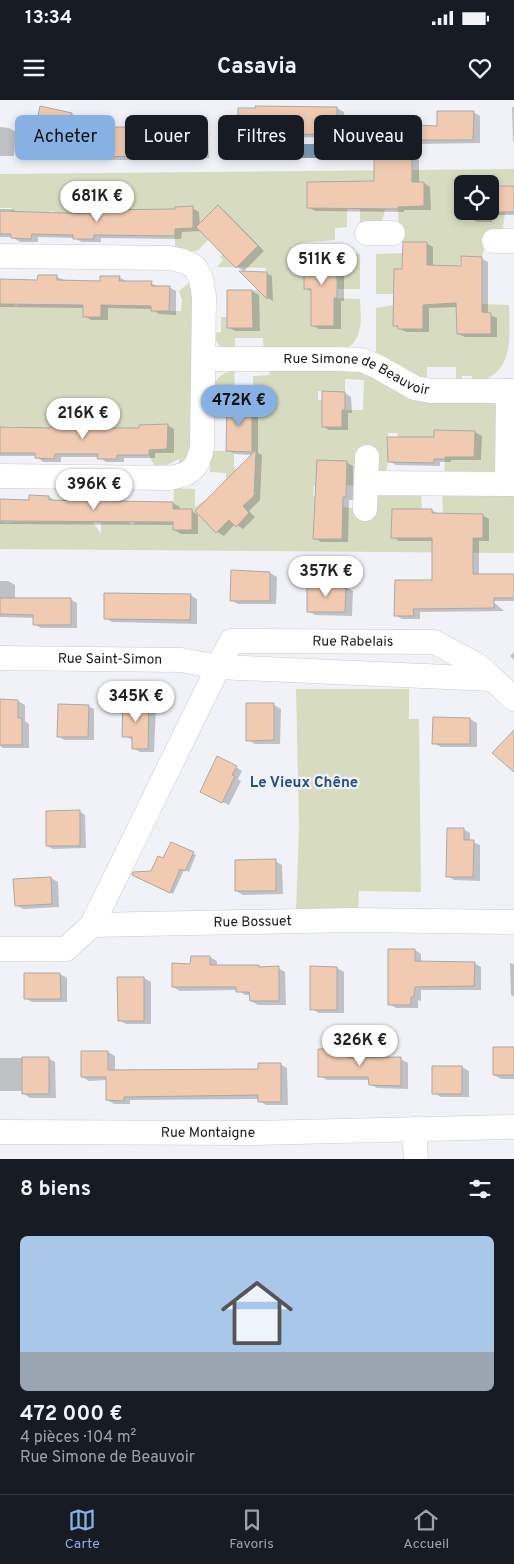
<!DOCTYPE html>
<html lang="fr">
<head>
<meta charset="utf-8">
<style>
  :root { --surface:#171b24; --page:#20242c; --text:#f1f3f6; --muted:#9ea1a6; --line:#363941; --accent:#86b1e2 }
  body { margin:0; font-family:Overpass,sans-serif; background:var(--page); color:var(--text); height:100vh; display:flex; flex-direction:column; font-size:19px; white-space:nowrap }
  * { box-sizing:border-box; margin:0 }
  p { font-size:16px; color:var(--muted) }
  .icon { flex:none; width:28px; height:28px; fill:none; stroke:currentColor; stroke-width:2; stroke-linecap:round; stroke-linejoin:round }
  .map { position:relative; height:1059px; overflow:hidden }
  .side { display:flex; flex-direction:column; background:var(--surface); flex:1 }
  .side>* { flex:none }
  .top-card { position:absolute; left:15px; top:15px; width:485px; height:45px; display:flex; gap:10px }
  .buttons { position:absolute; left:454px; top:75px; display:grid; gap:10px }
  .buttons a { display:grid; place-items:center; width:45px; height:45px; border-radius:8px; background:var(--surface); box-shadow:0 2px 8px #0003; font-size:25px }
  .price { position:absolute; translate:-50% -42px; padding:0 11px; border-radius:18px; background:#fff; color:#222; font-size:16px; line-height:32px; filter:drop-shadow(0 1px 2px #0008) }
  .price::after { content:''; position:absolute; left:50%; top:30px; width:15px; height:11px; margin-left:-8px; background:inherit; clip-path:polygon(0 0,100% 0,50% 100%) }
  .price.current { background:var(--accent); color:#111 }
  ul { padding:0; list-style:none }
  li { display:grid; align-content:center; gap:10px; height:265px; padding:0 20px }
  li+li { border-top:1px solid var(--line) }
  li span { display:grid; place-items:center; height:155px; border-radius:8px; color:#555 }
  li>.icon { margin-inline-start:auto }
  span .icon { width:90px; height:90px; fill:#fffc; stroke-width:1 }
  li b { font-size:21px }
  h2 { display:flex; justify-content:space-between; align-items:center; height:60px; padding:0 20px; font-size:21px }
  .pill { padding:0 18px; border-radius:8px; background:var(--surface); box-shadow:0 2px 8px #0003; font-size:18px; line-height:45px }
  .pill.current { background:var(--accent); color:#111 }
  .status { display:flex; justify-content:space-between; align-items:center; height:35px; padding:0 25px; background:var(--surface); direction:ltr }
  .status svg { height:14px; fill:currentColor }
  header { display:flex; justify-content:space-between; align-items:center; height:65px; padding:0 20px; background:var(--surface); font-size:22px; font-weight:700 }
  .tab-bar { display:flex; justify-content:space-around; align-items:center; height:70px; border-top:1px solid var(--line); background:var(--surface); font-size:14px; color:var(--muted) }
  .tab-bar a { display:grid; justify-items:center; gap:2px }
  .tab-bar .current { color:var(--accent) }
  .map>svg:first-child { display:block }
  .green { fill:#d7dcc1; fill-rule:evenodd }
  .water { fill:#7b9ab6 }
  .shadow { fill:#0003 }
  .building { fill:#f0cbb2; stroke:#ada8a5 }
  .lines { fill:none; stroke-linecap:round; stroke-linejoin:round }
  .minor-casing { stroke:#c9cbd0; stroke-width:25 }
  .minor { stroke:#fff; stroke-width:24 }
  .labels { text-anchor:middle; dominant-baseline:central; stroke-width:4.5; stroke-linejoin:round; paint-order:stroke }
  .street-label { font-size:14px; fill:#1a1a1c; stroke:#f0f2f7 }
  .neighbourhood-label { font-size:15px; font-weight:bold; fill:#284f85; stroke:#f0f2f7 }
</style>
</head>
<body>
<div class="status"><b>13:34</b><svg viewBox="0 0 49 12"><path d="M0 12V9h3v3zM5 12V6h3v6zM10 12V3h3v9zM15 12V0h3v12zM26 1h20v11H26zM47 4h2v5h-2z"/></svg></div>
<header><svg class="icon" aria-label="menu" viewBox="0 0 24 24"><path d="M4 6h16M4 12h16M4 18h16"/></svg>Casavia<svg class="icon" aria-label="heart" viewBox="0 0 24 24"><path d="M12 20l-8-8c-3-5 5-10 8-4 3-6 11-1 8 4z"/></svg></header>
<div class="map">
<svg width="514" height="1059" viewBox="0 0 514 1059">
  <rect width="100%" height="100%" fill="#f0f2f7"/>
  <path class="green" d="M514 69V86L462 84V111H469L470 119H486V112H505L502 135H484V149L482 157 461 156 456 193 457 234H491V213L482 212V204L509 205C510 241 514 275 473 283L472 276H462V283H456V267H427V283L377 256 376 251V208L393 205V226H398V229L423 228V205L427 193V142H402L399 139 398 107 424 106V82H385V109L381 127H360V108L307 82V108H347V127L335 128V140L301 143 302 153 308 154 304 168V189H311V226H334V198L360 199C361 219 364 241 343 250L264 253 263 238H235V254C222 250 217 245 212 233L221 232V217H227V228H253L252 199 245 190H267L266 168 217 167 223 160 220 157 223 154 240 164 258 146 218 105 200 123 212 136 197 151H175V129L193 107H175L174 119 113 110H96L95 114 56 113 53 111 13 120 12 108H0V74Z
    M347 151 360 154V189H338L337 153Z
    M402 153V169H395V194H376V154Z
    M191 181 195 191 190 356 179 366V359L167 365H154L149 355V350L167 349V324L140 325 137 328H81L59 318 56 322V328H18L14 326 0 327V204H14L16 207 19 204 83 205 101 216V205L141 206V198L151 199V211H181L182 200 179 191Z
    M340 267 485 299 493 303 498 309V369L494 374 444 377 445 353 456 357H474L475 331 434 330V337H398L397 333H388V362L385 375 381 374 377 369 361 386 346 385V361L317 386H314L313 396H317L316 406H314L313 438 342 439 343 407 360 409 380 394 421 391 422 409H392L391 438H432V450L473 438 483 437V414L443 413 442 392H514V453L0 449V421L7 423 12 422 92 421 101 434V411H111L112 422H129L132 425 136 422H154L155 412 172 419 173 430H192V410L173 409 174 388 195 389V407L208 398 211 401 216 433 229 420 236 426 249 413 243 406 256 393 239 375 226 387 222 383 226 379V373L210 372V351H234V369L254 370 255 351H244L252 331V313L227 303 226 300 211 299C213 281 217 275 234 270L235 285H253V276L269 275V269ZM345 279 364 280 363 310H342L341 327H322V300H318V291L345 292Z
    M296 589H409V619H419L421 792 359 791 358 811H296L299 727Z"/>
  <path class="water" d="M297 44H320L323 47V58H296Z"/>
  <path class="shadow" d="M512 7H514V41H513Z
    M337 8 344 12V37L246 38 239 34 257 9Z
    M473 12 480 16V43L419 44V83H424L430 87 431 110H404V112L315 111 308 107 375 82 376 25 438 27Z
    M72 14 78 18 76 28 202 26 208 30 209 58H145V60H110L103 56V51L94 46 43 35 36 31Z
    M0 27 9 28 16 32 14 56H0Z
    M490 87H514V115H493L492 122H477L471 119 470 111H490Z
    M218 107 225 111 264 151 244 171 237 167 201 131 182 132 181 139 101 138V142H82L74 138 38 137V142H20L12 137H0V109H12L19 113 97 115 176 110 192 108 199 112 200 126Z
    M426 143 433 147V167H462L481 158 488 162V214L497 218V237H465L458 234V207L429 208V232H406L394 225 403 171Z
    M337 154 344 158V201H341V229H319L312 225V192L305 188V155Z
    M243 173H266L272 176 273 201 268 198Z
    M57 177 64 180 101 182 119 177 126 181 151 183 159 187H169L176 191V215L159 214 152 209 108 208V220H91L84 216V208L0 207V180L39 181Z
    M252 191 259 195 260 231H235L228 227Z
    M345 293 351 297 352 313H348V330H329L323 326Z
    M252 304 258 308V353L262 355 260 400 249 411 255 417 243 429 235 424 224 436 217 432 252 355 235 354 228 350Z
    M69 320 77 324 81 329H141L167 325 174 329V353H155V358H124V362H106L99 357H61V362H43L36 356H0V328L51 329Z
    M475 332 482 336 481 360H451V362H440V366L396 365 389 361 435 338Z
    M346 362 353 366V400H349L348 442H321L315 438Z
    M111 394 118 398V402L173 403 180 407V411H192L198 415V434H181L174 430V425L0 424V401H30L49 397 57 401 93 402Z
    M432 410 438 414 482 415 489 419V441H479V475H514V501H492L504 511 420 512V519H402L395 515 433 481V441H399L393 437Z
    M270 473 277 477 276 504H238L231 500Z
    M0 481H8L15 485V499H70L77 503V528H41L34 524V518L0 517Z
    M346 487 353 491 352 516 315 515 308 511Z
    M190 495 197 499V524L112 522 105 518Z
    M514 552V560L510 556Z
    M0 601H18L25 605V621L29 624V648H3L0 646Z
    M125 602H149L156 606 154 652H140L133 648V640L124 636Z
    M274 605 281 609 280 644H255L248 640Z
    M88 606 94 609V640H64L58 636Z
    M470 619 477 623V647H441L434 643Z
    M236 667 242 671 238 679 241 681 229 705 208 695Z
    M79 711 85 715 86 748 53 749 47 746Z
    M463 729 470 733V741L480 745V781L454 780 448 776Z
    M171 743 196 755 189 772 184 770 173 794 136 777 152 773 164 760Z
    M275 761 282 765 283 794 243 795 236 791Z
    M51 778 58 782 59 807 23 809 16 805Z
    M415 850 421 854V862L474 863 481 867V890H421V901L418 900V908H396L389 904Z
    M210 857 217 861V866H259L262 868H278L285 872 286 905H258L251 901V895H245L238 890 180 891 173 887 192 865Z
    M510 863 514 864V897L511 895Z
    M312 868H337L344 872V913H319L312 909Z
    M60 874 67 878V902H32L25 898Z
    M119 878H144L151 882V924H126L119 920Z
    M514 949V979H501L494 975Z
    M348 950 355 954V959H401L408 963V989L377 988 370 984V980H327L320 976Z
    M108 952 115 956V971L259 970 280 964 287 968 288 1005H266L259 1001V999L130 1000V1004H114L107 1000V980L89 981 82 977Z
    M0 958H48L55 962 56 998H30L24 994V991H0Z
    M462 967 469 971V997H441L434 993Z"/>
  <path class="building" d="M40 6 72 13 69 27H138L202 25V55H139V56L102 57V47L92 48V45L35 31Z
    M255 6 337 7V34L238 35V8H256Z
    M437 11H474L473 40H412V82H424V106L398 107V109L307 108V82L374 81V23L437 26Z
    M490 86H514V112H490Z
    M218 105 258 146 236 168 196 127Z
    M193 106V128L175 129V136L94 135V139H73V135L32 134 31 139 11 138V134H0V111L95 114 96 110 175 109V107Z
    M403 142H427V165L461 166V156L482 157V212L491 213V234H457L456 203 423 205V229H398V226H393L394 169H402Z
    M304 153H337V198H334V226H311V189H304Z
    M239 171 267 172V199Z
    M38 175H57V180L100 181V176H120L119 181H152L151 186H170L169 211H151V206L101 205V217H83V205L0 204V179L37 180Z
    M227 190H252L253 228H227Z
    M322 291 345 292V310H342V327H322Z
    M227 303H252V352L226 351Z
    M59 318H70L78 328H139V325L168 324 167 349 149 350V355H117V359H97L98 354H55L54 359 35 358V353H0V327L50 328Z
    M434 330 475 331 474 357H445V359H434V363L388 362 387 337H434Z
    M256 350 254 396 243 406 249 413 236 427 229 420 216 433 195 411Z
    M317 360 347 361 346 397H343L342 439H313Z
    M112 392 111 401 173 402V409H192V430H173V422L0 421V399L29 400V395L49 396V400L91 401V393Z
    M392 409H432V413L483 414V438H473V474H514V498H494V508L413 509 414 516H394L395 480H432V438H391Z
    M231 470 270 472V501H230Z
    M307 484 346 486 345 512H307Z
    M104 493 191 494 190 520 104 519Z
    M0 498H71V525H33V515L0 514Z
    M0 599 18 600V618H22V645H0Z
    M123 600 149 601 148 649H132V637H122Z
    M246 603H274V640L246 641Z
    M58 604 89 605 88 637H57Z
    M433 617 470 618V644H432Z
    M514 630V672L492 653Z
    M217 656 237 666 232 675 235 676 222 703 200 692Z
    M80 710V746H46V711Z
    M447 728H464V740H474L473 777H446Z
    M171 742 194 752 185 771 180 769 170 793 132 775 133 772 151 771 158 756 163 758Z
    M276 759V791H235V760Z
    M51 777 52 804 15 806 13 779Z
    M388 849H415V861L475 862 474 886 415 887 414 897H411V905H388Z
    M191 856H210V865H259V867L279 866V901H250L249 892H236V887H172V863L190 864Z
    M310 866 337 867V910H310Z
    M24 873H60L61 899H24Z
    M117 877H144V921H118Z
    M493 947H514V975H493Z
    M318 949H348V958L401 957V986L369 985 368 977H318Z
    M81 951H108V970L258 969V963H281V1002H258V995L124 997V1001L106 1000V977H81Z
    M22 957H49V994H22Z
    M432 966H462V994H432Z"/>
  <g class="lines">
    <g class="minor-casing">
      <g id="minor">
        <path d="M367 133H393"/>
        <path d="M494 141H514"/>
        <path d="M0 156 169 158 183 161 195 167 201 179 204 196 202 347C198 369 190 375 169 378L0 376"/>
        <path id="s1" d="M204 259H337L362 260 378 267 415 288 431 291H514"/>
        <path d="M366 383 367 357"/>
        <path d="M507 384 508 291"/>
        <path d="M365 409 366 383 514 384"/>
        <path id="s2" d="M0 558 181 560 219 567 492 579"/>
        <path id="s3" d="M92 825 231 541 434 542 479 566 514 599"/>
        <path id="s4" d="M0 849H66L92 825 353 820 514 822"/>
        <path d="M414 1029 416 1059"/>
        <path id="s5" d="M0 1032 251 1033 514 1027"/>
      </g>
    </g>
    <use href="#minor" class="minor"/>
  </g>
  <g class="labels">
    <g class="street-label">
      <text stroke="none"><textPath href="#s1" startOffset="156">Rue Simone de Beauvoir</textPath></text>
      <text stroke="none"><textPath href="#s3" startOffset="438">Rue Rabelais</textPath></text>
      <text stroke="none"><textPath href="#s2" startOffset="110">Rue Saint-Simon</textPath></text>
      <text stroke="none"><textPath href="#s4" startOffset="262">Rue Bossuet</textPath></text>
      <text stroke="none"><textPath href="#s5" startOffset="208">Rue Montaigne</textPath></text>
    </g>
    <g class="neighbourhood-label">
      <text x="304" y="683">Le Vieux Chêne</text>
    </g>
  </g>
</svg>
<div class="buttons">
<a><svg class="icon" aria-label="locate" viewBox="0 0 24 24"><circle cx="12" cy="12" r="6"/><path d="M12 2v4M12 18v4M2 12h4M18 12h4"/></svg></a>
</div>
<b class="price" style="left:97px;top:123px">681K €</b>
<b class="price" style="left:322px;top:186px">511K €</b>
<b class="price current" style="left:239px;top:327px">472K €</b>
<b class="price" style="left:83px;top:340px">216K €</b>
<b class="price" style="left:94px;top:411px">396K €</b>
<b class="price" style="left:326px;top:498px">357K €</b>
<b class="price" style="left:136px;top:623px">345K €</b>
<b class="price" style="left:360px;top:967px">326K €</b>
<div class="top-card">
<a class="pill current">Acheter</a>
<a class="pill">Louer</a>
<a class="pill">Filtres</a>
<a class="pill">Nouveau</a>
</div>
</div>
<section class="side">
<h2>8 biens<svg class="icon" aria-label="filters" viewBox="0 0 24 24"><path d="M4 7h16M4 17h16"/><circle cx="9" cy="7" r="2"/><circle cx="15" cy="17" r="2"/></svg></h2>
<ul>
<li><span style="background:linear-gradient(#a9c7e8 75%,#9aa5b1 0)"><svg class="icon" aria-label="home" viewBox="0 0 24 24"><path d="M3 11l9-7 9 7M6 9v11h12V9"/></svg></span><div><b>472 000 €</b><p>4 pièces · 104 m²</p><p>Rue Simone de Beauvoir</p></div></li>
</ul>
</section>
<nav class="tab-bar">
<a class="current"><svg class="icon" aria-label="map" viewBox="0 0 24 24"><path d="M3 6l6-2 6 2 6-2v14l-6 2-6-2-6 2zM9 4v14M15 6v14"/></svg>Carte</a>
<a><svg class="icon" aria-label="saved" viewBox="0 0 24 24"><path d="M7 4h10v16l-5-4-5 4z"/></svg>Favoris</a>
<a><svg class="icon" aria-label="home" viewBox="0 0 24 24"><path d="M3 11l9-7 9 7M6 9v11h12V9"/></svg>Accueil</a>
</nav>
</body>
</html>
